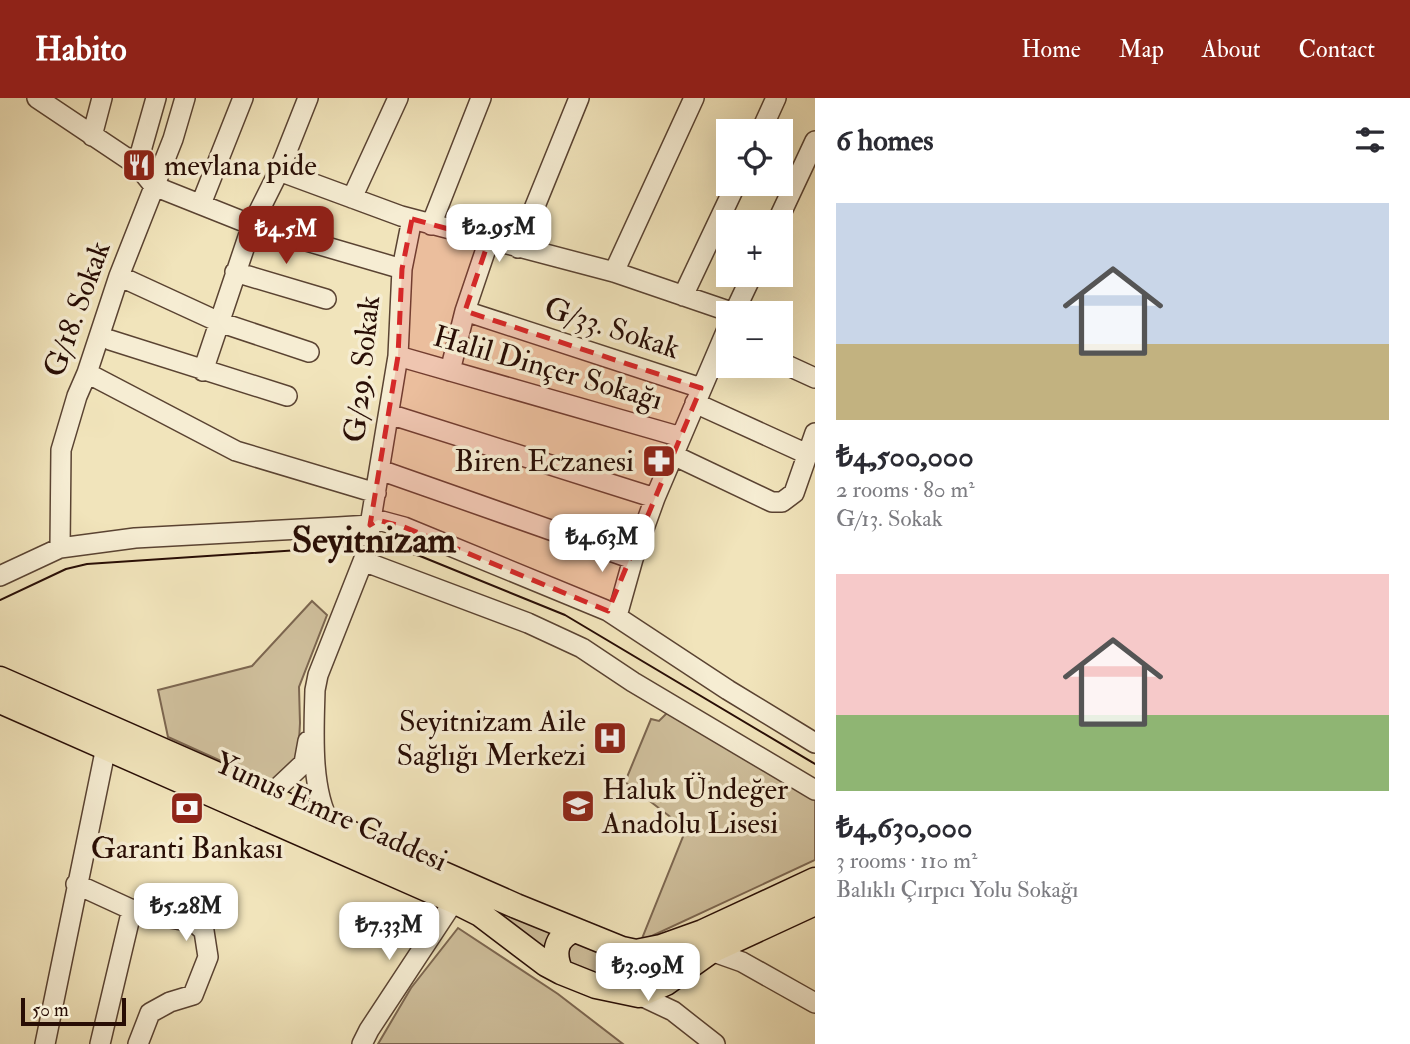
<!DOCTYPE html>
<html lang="en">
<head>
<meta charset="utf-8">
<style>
  :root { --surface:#fff; --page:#f2f2f3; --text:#2b2b33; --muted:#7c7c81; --accent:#8f2418 }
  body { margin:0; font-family:"IM FELL Double Pica",serif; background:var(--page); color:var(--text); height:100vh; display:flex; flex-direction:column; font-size:26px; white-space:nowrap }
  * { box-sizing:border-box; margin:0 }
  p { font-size:23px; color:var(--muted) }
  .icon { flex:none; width:38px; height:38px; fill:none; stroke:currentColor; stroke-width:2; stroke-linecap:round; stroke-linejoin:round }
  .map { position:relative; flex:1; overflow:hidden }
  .sheet { display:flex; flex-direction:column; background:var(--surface); width:595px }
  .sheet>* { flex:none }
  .fabs { position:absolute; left:716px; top:21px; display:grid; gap:14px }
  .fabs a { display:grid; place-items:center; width:77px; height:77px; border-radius:0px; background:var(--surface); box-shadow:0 7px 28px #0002; font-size:35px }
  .scale { position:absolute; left:21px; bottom:18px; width:105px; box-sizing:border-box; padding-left:7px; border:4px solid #280d05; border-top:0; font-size:19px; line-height:24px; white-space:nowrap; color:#280d05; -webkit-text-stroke:5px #f6edd3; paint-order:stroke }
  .price { position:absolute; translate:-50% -60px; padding:0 16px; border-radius:14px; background:#fff; color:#222; font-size:23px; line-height:46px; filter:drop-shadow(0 2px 4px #0008) }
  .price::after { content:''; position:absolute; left:50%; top:42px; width:21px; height:16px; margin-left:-10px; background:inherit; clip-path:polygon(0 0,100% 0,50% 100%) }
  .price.on { background:var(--accent); color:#fff }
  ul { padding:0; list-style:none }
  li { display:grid; align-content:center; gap:14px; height:371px; padding:0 21px }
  li span { display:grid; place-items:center; height:217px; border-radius:0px; color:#555 }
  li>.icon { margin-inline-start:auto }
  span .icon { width:126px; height:126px; fill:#fffc; stroke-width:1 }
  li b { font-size:30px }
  h2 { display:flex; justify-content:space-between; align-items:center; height:84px; padding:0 21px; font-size:30px }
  header { display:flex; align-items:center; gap:42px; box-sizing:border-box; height:98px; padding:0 35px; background:var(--accent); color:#fff }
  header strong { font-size:33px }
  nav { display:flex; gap:38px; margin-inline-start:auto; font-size:24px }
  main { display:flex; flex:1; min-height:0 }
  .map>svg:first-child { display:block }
  .green { fill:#cfbf9c; stroke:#7c6650; stroke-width:2 }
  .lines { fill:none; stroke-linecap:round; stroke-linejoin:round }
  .minor-casing { stroke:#5a4332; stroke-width:22 }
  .major-casing { stroke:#280d05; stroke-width:27 }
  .minor { stroke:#f6edd3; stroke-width:19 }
  .major { stroke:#f1e4bb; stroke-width:24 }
  .tram { stroke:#280d05; stroke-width:2 }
  .marked { fill:#d62828; fill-opacity:0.2; stroke:#d62828; stroke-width:5; stroke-dasharray:14 9; stroke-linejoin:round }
  .labels { text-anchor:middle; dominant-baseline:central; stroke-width:7; stroke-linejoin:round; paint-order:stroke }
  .poi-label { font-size:30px; fill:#280d05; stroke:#f6edd3; text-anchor:start }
  .street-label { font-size:30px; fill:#280d05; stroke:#f6edd3 }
  .district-label { font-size:37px; font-weight:bold; fill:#280d05; stroke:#f6edd3 }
</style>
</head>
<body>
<header>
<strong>Habito</strong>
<nav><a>Home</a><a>Map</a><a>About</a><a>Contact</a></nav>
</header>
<main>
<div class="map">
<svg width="815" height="946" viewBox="0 0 815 946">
  <rect width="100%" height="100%" fill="#f1e4bb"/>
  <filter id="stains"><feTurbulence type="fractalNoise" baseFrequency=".00286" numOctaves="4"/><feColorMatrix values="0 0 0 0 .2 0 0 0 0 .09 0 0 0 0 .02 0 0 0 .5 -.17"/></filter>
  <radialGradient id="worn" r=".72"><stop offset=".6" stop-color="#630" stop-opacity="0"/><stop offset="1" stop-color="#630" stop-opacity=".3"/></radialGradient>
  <path class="green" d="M312 503 327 517 299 589 300 625 298 661 270 685 168 639 158 592 252 568Z
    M667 615 815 699V762L641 843 686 731 625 684 651 621 659 623Z
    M486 806 551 833 544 850Z
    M458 830 558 896 623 946H378L411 890Z
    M576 845 647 865 652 871 651 880C624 893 593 875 568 864V849Z"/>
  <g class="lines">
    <g class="minor-casing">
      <path id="minor" d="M37 0 137 67 154 88 252 127 402 171
        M761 33 776 0
        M92 38 102 0
        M137 67 156 0
        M279 73 401 118 614 174 734 215
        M352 100 398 0
        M201 106 243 0
        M777 124 815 43
        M431 127 481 0
        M518 150 579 0
        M235 174 326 201
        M614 174 694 0
        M119 178 219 224 309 254
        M683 198 736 86
        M465 213 701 290
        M734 215 752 177
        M110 242 287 298
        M398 258 681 339
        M780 264 815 280
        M203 273 252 127 279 73 308 0
        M450 273 465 213 489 142
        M87 275 236 353 376 395
        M695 305 807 356
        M389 316 655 400
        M673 357 772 404H782L794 395 815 335
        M380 372 633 461
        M60 450 61 352 77 298 87 275 119 178 173 41 185 0
        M363 463 528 525 582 550 633 584 815 692
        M0 478 60 450 135 440 338 429 370 427 378 422 404 429 608 513 728 592 815 645
        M617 518 633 461 655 400 728 229
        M268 699 304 665 308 643
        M330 726C310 690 314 632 315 592L318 577 369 448 370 427 398 258 402 171 412 121
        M76 786 139 815 194 824 204 833 208 859 193 897 170 904 150 915 138 946
        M711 853 742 864 815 905
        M639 897 673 913 715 946
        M45 946 106 649
        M100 946 132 811
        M362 946 369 932 454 803"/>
    </g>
    <g class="major-casing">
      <path id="major" d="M0 581 516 808 622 851 636 854 661 849 703 834 815 782
        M0 603 454 803 480 816 546 866 561 874 596 888 639 897 666 885 711 853 815 805
        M561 874C553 857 554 839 575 832"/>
    </g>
    <use href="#minor" class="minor"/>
    <use href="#major" class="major"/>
    <path class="tram" d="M0 502 66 471 87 466 360 448 387 449 420 458 565 517 815 666"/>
  </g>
  <path class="marked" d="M412 121 489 142 465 213 701 290 608 513 404 429 378 422 370 427 398 258 402 171Z"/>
  <defs>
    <g id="restaurant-square" transform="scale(1.75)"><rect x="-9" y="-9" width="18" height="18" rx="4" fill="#8f2418" stroke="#f6edd3"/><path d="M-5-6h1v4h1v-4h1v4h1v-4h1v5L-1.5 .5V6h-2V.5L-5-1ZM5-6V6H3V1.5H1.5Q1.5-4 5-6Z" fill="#fff"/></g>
    <g id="pharmacy-square" transform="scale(1.75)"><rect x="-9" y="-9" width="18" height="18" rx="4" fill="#8f2418" stroke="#f6edd3"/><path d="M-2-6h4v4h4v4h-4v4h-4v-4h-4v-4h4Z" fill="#fff"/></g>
    <g id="hospital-square" transform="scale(1.75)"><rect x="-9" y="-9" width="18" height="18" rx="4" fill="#8f2418" stroke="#f6edd3"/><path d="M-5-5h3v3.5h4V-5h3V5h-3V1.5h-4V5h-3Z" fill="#fff"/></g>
    <g id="school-square" transform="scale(1.75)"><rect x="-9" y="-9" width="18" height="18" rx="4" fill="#8f2418" stroke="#f6edd3"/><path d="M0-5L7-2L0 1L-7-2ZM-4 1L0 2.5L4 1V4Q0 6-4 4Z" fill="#fff"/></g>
    <g id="bank-square" transform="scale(1.75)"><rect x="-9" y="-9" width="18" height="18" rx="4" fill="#8f2418" stroke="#f6edd3"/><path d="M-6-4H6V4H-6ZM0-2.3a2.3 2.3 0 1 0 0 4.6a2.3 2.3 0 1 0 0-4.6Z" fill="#fff"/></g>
  </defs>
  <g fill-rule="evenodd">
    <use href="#restaurant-square" x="139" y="67"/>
    <use href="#pharmacy-square" x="659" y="363"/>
    <use href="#hospital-square" x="610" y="640"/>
    <use href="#school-square" x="578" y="708"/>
    <use href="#bank-square" x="187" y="710"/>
  </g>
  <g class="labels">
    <g class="poi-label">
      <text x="164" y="67">mevlana pide</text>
      <text x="634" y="363" text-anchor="end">Biren Eczanesi</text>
      <text x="586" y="623" text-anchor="end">Seyitnizam Aile<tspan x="586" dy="34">Sağlığı Merkezi</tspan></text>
      <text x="602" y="691">Haluk Ündeğer<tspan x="602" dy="34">Anadolu Lisesi</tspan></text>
      <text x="187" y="750" text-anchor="middle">Garanti Bankası</text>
    </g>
    <g class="street-label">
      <text transform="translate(77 211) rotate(-70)">G/18. Sokak</text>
      <text transform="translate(612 230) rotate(18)">G/33. Sokak</text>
      <text transform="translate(548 270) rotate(16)">Halil Dinçer Sokağı</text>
      <text transform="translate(362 271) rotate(-84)">G/29. Sokak</text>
      <text transform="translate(331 714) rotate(24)">Yunus Emre Caddesi</text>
    </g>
    <g class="district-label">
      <text x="374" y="442">Seyitnizam</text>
    </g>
  </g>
  <rect width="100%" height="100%" filter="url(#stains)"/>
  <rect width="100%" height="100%" fill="url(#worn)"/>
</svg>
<div class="fabs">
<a><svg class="icon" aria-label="locate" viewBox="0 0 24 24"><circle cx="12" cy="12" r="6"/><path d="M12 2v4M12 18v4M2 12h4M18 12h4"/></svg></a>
<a>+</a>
<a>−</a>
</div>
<div class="scale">50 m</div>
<b class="price" style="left:499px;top:166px">₺2.95M</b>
<b class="price on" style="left:286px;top:168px">₺4.5M</b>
<b class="price" style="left:602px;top:476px">₺4.63M</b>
<b class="price" style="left:186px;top:845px">₺5.28M</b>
<b class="price" style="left:389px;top:864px">₺7.33M</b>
<b class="price" style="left:648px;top:905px">₺3.09M</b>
</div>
<section class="sheet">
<h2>6 homes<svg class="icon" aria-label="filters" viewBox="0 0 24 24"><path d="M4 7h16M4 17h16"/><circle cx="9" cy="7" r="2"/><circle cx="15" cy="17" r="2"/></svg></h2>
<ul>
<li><span style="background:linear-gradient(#c9d6e8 65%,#c2b280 0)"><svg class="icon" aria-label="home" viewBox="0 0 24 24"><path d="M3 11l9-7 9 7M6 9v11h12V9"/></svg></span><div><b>₺4,500,000</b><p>2 rooms · 80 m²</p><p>G/13. Sokak</p></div></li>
<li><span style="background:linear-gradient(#f6c9c9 65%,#8fb573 0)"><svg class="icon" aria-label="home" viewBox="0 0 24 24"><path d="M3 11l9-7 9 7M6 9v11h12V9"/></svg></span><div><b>₺4,630,000</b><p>3 rooms · 110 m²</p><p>Balıklı Çırpıcı Yolu Sokağı</p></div></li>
</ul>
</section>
</main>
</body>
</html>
